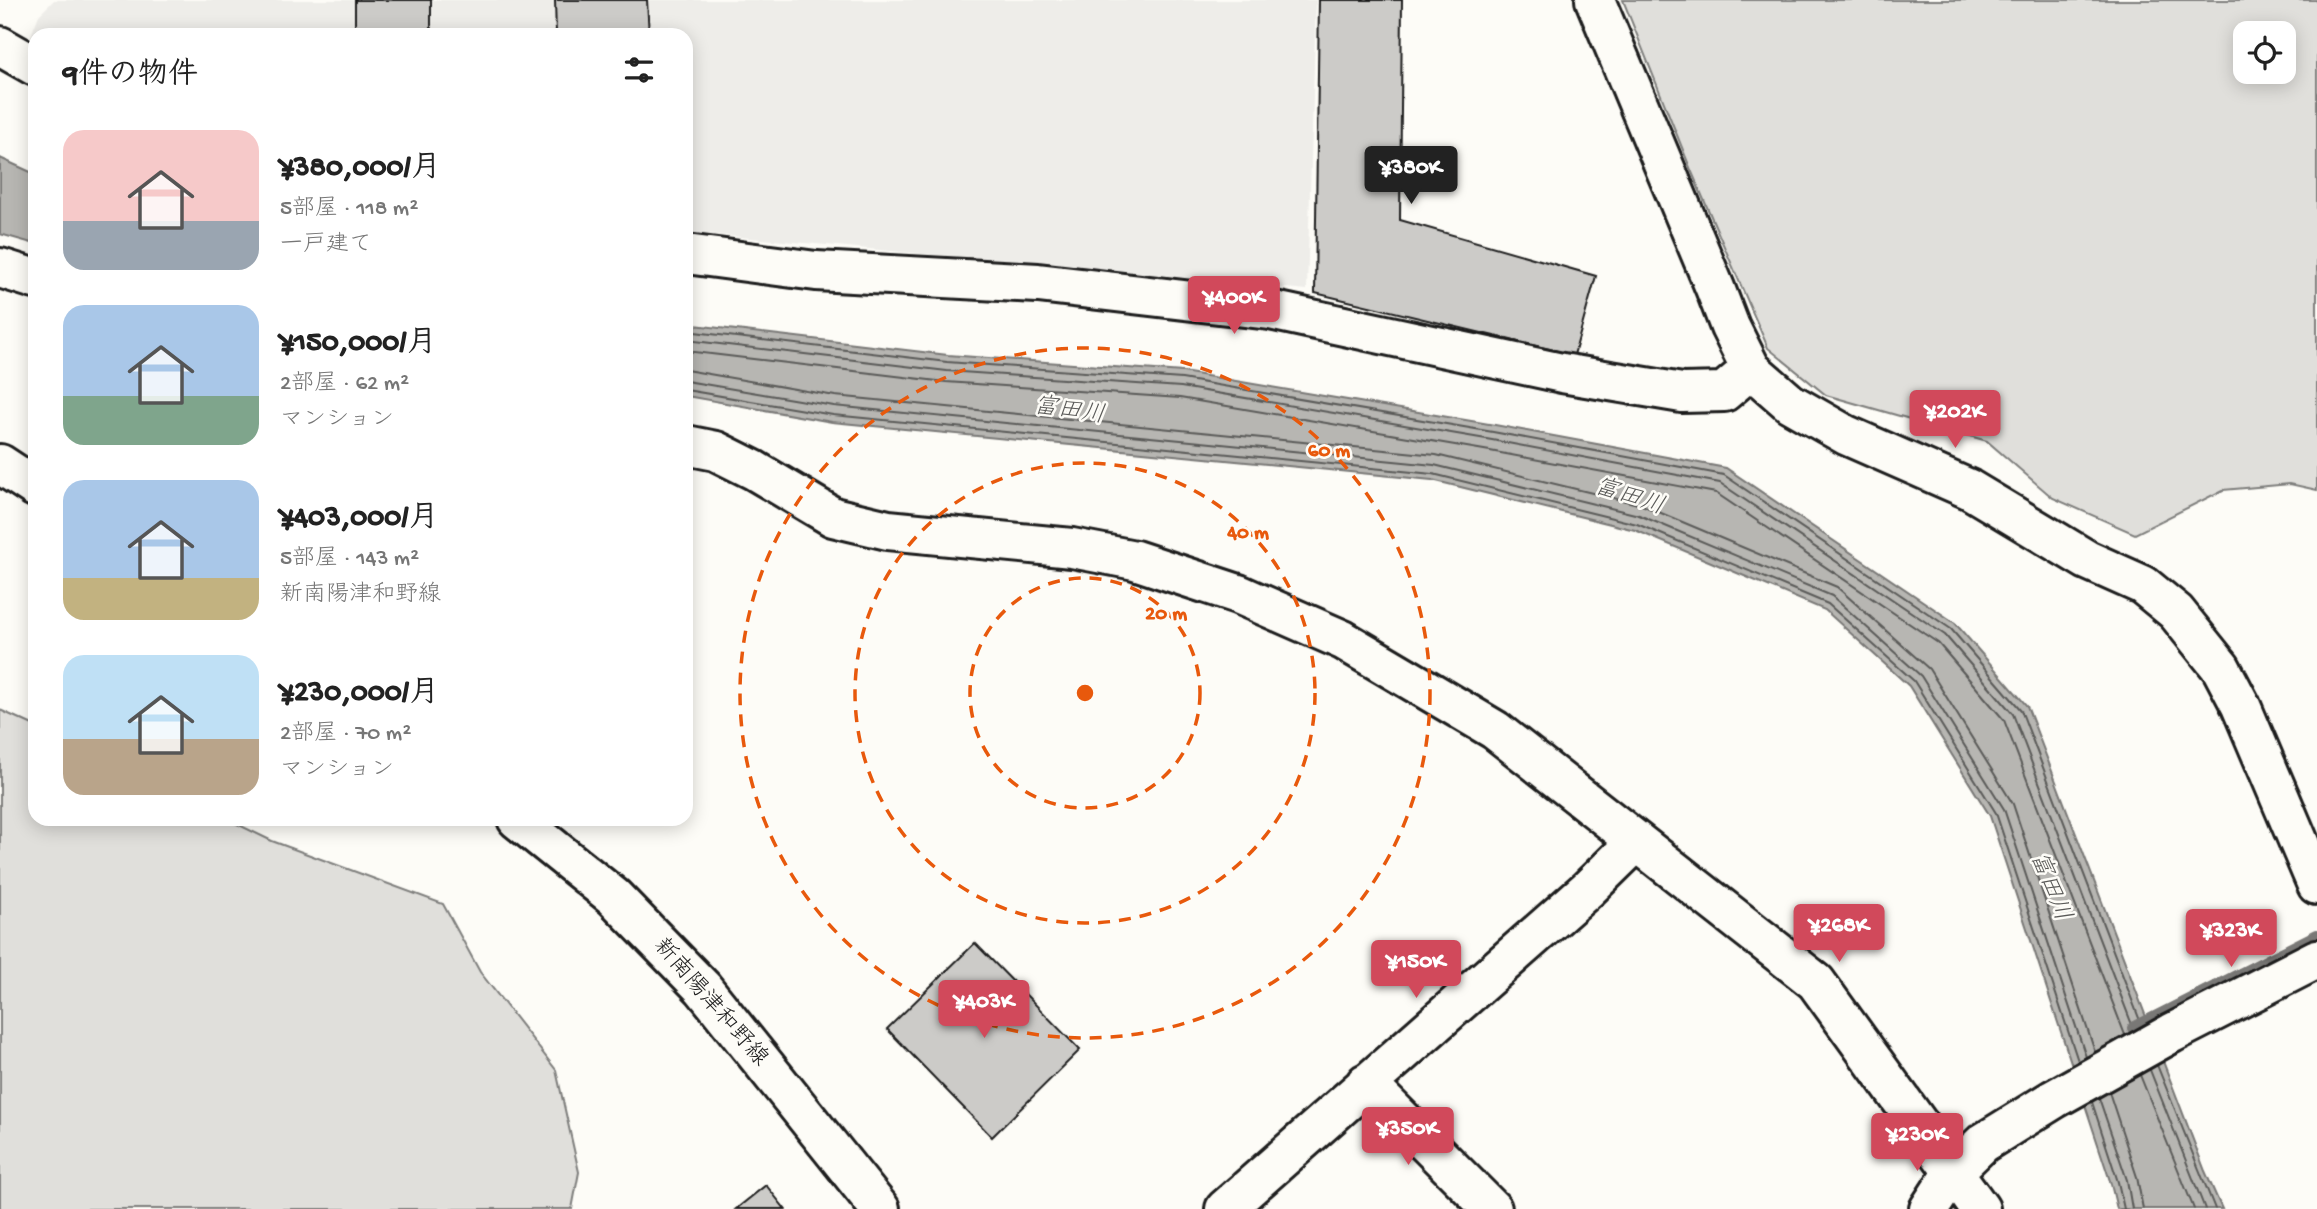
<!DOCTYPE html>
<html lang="ja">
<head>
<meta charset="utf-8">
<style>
  :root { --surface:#fff; --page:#f2f2f2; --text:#222; --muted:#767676; --accent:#d1495b }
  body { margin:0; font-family:"Gochi Hand","Klee One",sans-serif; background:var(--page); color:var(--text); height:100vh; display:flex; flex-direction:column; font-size:26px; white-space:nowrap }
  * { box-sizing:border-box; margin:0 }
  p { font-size:23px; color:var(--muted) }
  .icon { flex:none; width:38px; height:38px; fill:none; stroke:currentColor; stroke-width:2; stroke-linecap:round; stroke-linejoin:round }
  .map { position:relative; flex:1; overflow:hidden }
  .panel { position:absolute; left:28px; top:28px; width:665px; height:798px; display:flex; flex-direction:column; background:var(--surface); border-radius:21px; box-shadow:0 4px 18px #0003 }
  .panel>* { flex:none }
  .controls { position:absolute; left:2233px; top:21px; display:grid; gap:14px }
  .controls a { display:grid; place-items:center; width:63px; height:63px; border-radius:14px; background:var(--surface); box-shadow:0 4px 18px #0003; font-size:35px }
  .price { position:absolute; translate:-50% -60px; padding:0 16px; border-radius:7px; background:var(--accent); color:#fff; font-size:23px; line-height:46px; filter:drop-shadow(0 2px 4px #0008) }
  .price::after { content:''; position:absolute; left:50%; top:42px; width:21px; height:16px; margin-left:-10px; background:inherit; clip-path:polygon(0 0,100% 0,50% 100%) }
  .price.selected { background:#222; color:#fff }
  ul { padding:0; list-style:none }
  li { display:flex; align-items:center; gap:21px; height:175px; padding:0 35px }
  li span { display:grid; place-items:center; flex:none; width:196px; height:140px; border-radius:21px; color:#555 }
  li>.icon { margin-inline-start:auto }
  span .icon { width:84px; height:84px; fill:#fffc; stroke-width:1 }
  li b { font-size:30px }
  h2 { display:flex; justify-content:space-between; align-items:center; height:84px; padding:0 35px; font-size:30px }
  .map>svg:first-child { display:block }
  .built { fill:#eeede9 }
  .green { fill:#e0dfdb; stroke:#7e7e7c; stroke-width:2; fill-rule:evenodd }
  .water { fill:#b7b6b2; stroke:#797876; stroke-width:2 }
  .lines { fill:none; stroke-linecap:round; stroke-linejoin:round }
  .shore { stroke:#5a5a58; stroke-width:2 }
  .stream { stroke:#797876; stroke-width:12 }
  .building { fill:#cccbc8; stroke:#1c1c1c; stroke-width:2 }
  .street-casing { stroke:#1c1c1c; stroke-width:44 }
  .primary-casing { stroke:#1c1c1c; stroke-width:44 }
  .street { stroke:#fdfcf7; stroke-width:38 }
  .primary { stroke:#fdfcf7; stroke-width:38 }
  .ring { fill:none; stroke:#e8590c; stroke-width:3.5; stroke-dasharray:12 9 }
  .labels { text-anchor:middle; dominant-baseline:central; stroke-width:5; stroke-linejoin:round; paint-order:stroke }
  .street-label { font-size:23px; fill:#1c1c1c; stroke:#fdfcf7 }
  .water-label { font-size:24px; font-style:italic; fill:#5a5a58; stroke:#fdfcf7 }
  .centre { fill:#e8590c; stroke:#fdfcf7; stroke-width:3.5 }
  .ring-label { font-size:21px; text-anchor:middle; font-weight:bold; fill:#e8590c; stroke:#fdfcf7; stroke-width:5; stroke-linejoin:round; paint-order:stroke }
</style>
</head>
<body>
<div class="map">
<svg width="2317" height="1209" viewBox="0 0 2317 1209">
  <rect width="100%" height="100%" fill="#fdfcf7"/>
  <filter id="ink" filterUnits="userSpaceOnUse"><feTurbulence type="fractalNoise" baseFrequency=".0143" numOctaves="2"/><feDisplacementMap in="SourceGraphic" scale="14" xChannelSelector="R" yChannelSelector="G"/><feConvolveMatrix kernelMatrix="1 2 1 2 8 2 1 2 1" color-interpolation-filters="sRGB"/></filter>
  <g filter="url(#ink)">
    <path class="built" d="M54 0H1316L1307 290 686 232V35H35V46L28 43 39 15Z"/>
    <path class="green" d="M1623 0H2317V490L2290 484 2223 490 2135 534 2053 498 1987 441 1826 395 1768 348 1691 170ZM2245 33H2284V72H2245Z
      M0 710 35 726V819H227L272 841 443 904 480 972 556 1070 579 1172 572 1209H0Z"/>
    <path class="water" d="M0 158 35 174V244L0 234Z
      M686 324 948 355 1183 372 1495 425 1726 468 1955 623 2027 706 2205 1171 2222 1209H2117L2111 1184 1990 816 1909 686 1825 610 1635 530 1432 480 832 422 686 396Z"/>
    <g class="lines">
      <path class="shore" d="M686 331 947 362 1182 379 1493 432 1724 475 1951 629 2021 710 2142 1026
        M686 340 947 371 1181 387 1492 440 1720 483 1945 635 2013 714 2134 1030
        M686 351 946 382 1180 398 1490 451 1716 493 1938 643 2004 720 2125 1035
        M686 370 835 396 1436 455 1642 505 1837 587 1929 669 2013 804 2095 1052
        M686 381 834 406 1434 465 1639 515 1832 596 1921 676 2004 809 2086 1057
        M686 390 833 415 1433 474 1637 524 1828 604 1914 681 1996 813 2078 1061
        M2157 1065 2215 1209
        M2150 1070 2205 1209
        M2140 1075 2194 1209
        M2109 1092 2137 1177 2143 1209
        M2099 1098 2127 1180 2132 1209
        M2092 1102 2118 1182 2124 1209"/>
      <path class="stream" d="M2133 1028 2317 935"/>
    </g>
    <path class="building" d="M355 0H431V35H355Z
      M555 0H647L649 35H556Z
      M1319 0H1402L1400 220 1596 276 1574 355 1315 293Z
      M975 943 1080 1050 992 1137 887 1029Z
      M766 1185 785 1209H736Z"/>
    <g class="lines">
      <g class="street-casing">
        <path id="street" d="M1595 0 1715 288 1730 327 1751 369 1790 403 1846 435 1969 489 2087 560 2143 585 2176 612 2221 668 2241 706 2317 885
          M0 46 35 66
          M686 254 816 271 1038 283 1270 310 1562 373 1682 393 1724 392 1751 369
          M0 268 35 279
          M686 445 716 451 754 470 833 517 888 530 1072 548 1135 560 1238 594 1343 640 1495 730 1816 982 1980 1209
          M1366 1083 1492 1209
          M1225 1209 1588 889 1636 842
          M1929 1209 1953 1172 1983 1143 2054 1099 2172 1033 2317 959"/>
      </g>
      <g class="primary-casing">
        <path id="primary" d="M0 464 35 487
          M517 819 614 897 703 988 880 1209"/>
      </g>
      <use href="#street" class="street"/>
      <use href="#primary" class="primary"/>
    </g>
  </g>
  <g class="ring">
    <circle cx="1085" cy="693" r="115"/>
    <circle cx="1085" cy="693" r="230"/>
    <circle cx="1085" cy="693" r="345"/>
  </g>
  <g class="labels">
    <g class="street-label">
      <text transform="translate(710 1003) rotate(49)">新南陽津和野線</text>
    </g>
    <g class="water-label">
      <text transform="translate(1069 412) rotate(8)">富田川</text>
      <text transform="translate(1629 498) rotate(18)">富田川</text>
      <text transform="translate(2049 887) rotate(68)">富田川</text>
    </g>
  </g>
  <circle cx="1085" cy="693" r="10" class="centre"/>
  <g class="ring-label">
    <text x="1329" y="456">60 m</text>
    <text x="1248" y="538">40 m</text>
    <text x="1166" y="619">20 m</text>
  </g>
</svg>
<div class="controls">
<a><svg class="icon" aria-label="locate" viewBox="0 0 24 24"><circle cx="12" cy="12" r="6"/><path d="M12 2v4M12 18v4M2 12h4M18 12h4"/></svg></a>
</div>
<b class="price selected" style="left:1411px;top:206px">¥380K</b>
<b class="price" style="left:1234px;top:336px">¥400K</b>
<b class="price" style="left:1955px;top:450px">¥202K</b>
<b class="price" style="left:1839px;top:964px">¥268K</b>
<b class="price" style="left:2231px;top:969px">¥323K</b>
<b class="price" style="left:1416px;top:1000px">¥150K</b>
<b class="price" style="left:984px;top:1040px">¥403K</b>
<b class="price" style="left:1408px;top:1167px">¥350K</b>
<b class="price" style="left:1917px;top:1173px">¥230K</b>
<section class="panel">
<h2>9件の物件<svg class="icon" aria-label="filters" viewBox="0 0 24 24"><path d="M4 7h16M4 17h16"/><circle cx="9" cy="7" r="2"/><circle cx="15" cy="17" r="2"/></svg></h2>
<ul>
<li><span style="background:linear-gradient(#f6c9c9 65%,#9aa5b1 0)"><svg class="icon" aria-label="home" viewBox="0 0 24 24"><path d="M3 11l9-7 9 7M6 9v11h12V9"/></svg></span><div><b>¥380,000/月</b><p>5部屋 · 118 m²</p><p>一戸建て</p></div></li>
<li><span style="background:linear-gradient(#a9c7e8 65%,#7fa58c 0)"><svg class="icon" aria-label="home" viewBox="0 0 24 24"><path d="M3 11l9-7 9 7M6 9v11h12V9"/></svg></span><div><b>¥150,000/月</b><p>2部屋 · 62 m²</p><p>マンション</p></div></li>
<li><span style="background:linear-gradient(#a9c7e8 70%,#c2b280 0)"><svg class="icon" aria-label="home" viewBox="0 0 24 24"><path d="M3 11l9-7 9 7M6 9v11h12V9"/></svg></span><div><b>¥403,000/月</b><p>5部屋 · 143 m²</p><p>新南陽津和野線</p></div></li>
<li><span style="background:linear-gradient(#bfe0f5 60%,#b9a48a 0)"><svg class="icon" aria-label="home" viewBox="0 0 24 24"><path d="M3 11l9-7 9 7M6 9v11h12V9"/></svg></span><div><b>¥230,000/月</b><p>2部屋 · 70 m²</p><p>マンション</p></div></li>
</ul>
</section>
</div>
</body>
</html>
